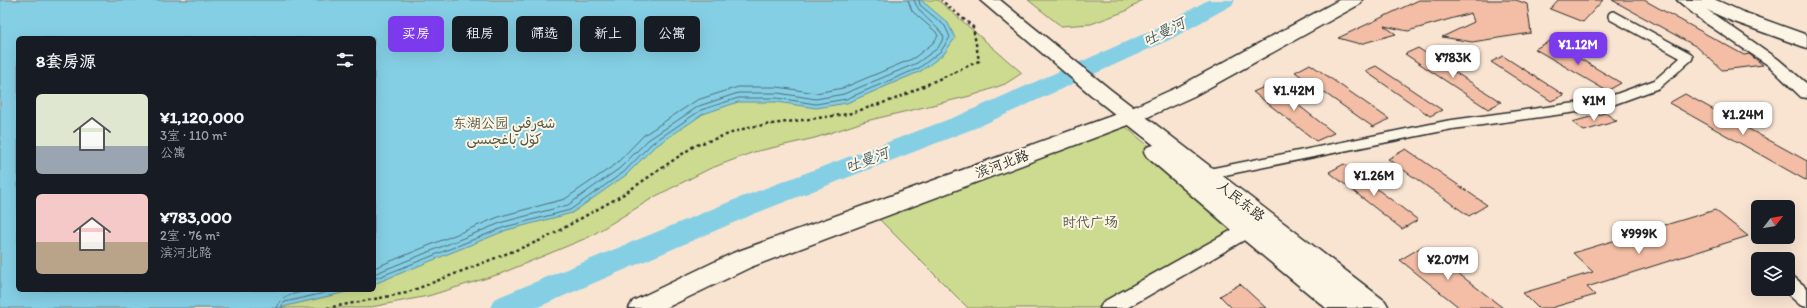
<!DOCTYPE html>
<html lang="zh">
<head>
<meta charset="utf-8">
<style>
  :root { --surface:#171b24; --page:#242831; --text:#f1f3f6; --muted:#9ea1a6; --accent:#7c3aed }
  body { margin:0; font-family:Itim,"Playpen Sans Arabic","LXGW WenKai TC",sans-serif; background:var(--page); color:var(--text); height:100vh; display:flex; flex-direction:column; font-size:15px; white-space:nowrap }
  * { box-sizing:border-box; margin:0 }
  p { font-size:13px; color:var(--muted) }
  .icon { flex:none; width:22px; height:22px; fill:none; stroke:currentColor; stroke-width:2; stroke-linecap:round; stroke-linejoin:round }
  .map { position:relative; flex:1; overflow:hidden }
  .details { position:absolute; left:16px; top:36px; width:360px; height:256px; display:flex; flex-direction:column; background:var(--surface); border-radius:6px; box-shadow:0 4px 16px #0002 }
  .details>* { flex:none }
  .guide { position:absolute; left:388px; top:16px; width:380px; height:36px; display:flex; gap:8px }
  .needle { width:26px; rotate:59deg }
  .buttons { position:absolute; left:1751px; top:200px; display:grid; gap:8px }
  .buttons a { display:grid; place-items:center; width:44px; height:44px; border-radius:6px; background:var(--surface); box-shadow:0 4px 16px #0002; font-size:20px }
  .price { position:absolute; translate:-50% -34px; padding:0 9px; border-radius:8px; background:#fff; color:#222; font-size:13px; line-height:26px; filter:drop-shadow(0 1px 2px #0008) }
  .price::after { content:''; position:absolute; left:50%; top:24px; width:12px; height:9px; margin-left:-6px; background:inherit; clip-path:polygon(0 0,100% 0,50% 100%) }
  .price.active { background:var(--accent); color:#fff }
  ul { padding:0; list-style:none }
  li { display:flex; align-items:center; gap:12px; height:100px; padding:0 20px }
  li span { display:grid; place-items:center; flex:none; width:112px; height:80px; border-radius:6px; color:#555 }
  li>.icon { margin-inline-start:auto }
  span .icon { width:48px; height:48px; fill:#fffc; stroke-width:1 }
  li b { font-size:17px }
  h2 { display:flex; justify-content:space-between; align-items:center; height:48px; padding:0 20px; font-size:17px }
  .chip { padding:0 14px; border-radius:6px; background:var(--surface); box-shadow:0 4px 16px #0002; font-size:14px; line-height:36px }
  .chip.active { background:var(--accent); color:#fff }
  .map>svg:first-child { display:block }
  .green { fill:#ccdb8f; stroke:#7c835d; fill-rule:evenodd }
  .water { fill:#85cfe5; stroke:#618d9b }
  .lines { fill:none; stroke-linecap:round; stroke-linejoin:round }
  .shore { stroke:#4f6d75; stroke-width:1 }
  .river { fill:#85cfe5; fill-rule:evenodd }
  .building { fill:#f3bea5; stroke:#2b2b2b }
  .lane-casing { stroke:#2b2b2b; stroke-width:12 }
  .street-casing { stroke:#2b2b2b; stroke-width:3 }
  .secondary-casing { stroke:#2b2b2b; stroke-width:3 }
  .primary-casing { stroke:#2b2b2b; stroke-width:3 }
  .path { stroke:#2b2b2b; stroke-width:2.5; stroke-dasharray:3 3; stroke-linecap:butt }
  .lane { stroke:#fcf5e5; stroke-width:9 }
  .street { fill:#fcf5e5; fill-rule:evenodd }
  .secondary { fill:#fcf5e5; fill-rule:evenodd }
  .primary { fill:#fcf5e5; fill-rule:evenodd }
  .labels { text-anchor:middle; dominant-baseline:central; stroke-width:4; stroke-linejoin:round; paint-order:stroke }
  .park-label { font-size:14px; fill:#535744; stroke:#fcf5e5 }
  .street-label { font-size:14px; fill:#2b2b2b; stroke:#fcf5e5 }
  .water-label { font-size:15px; font-style:italic; fill:#465c63; stroke:#fcf5e5 }
</style>
</head>
<body>
<div class="map">
<svg width="1807" height="308" viewBox="0 0 1807 308">
  <rect width="100%" height="100%" fill="#f9e4d2"/>
  <filter id="ink" filterUnits="userSpaceOnUse"><feTurbulence type="fractalNoise" baseFrequency=".025" numOctaves="2"/><feDisplacementMap in="SourceGraphic" scale="8" xChannelSelector="R" yChannelSelector="G"/><feConvolveMatrix kernelMatrix="1 2 1 2 8 2 1 2 1" color-interpolation-filters="sRGB"/></filter>
  <g filter="url(#ink)">
    <path class="green" d="M0 0H938L1022 73 1005 84 974 95 866 121 815 138 754 152 709 169 656 196 589 237 500 274 428 296 366 308H0ZM18 38H374V290H18Z
      M1028 0H1142L1126 11 1091 24 1061 26Z
      M1119 121 1247 230 1111 308H968L872 212Z"/>
    <path class="water" d="M0 0H921L948 23 955 38 944 54 921 71 847 103 816 108 777 102H738L703 114 653 148 626 175 572 213 507 230 374 284V38H18V290H355L278 308H0Z"/>
    <g class="lines">
      <path class="shore" d="M374 268 501 216 565 199 616 164 644 135 697 100 738 87H778L816 93 843 88 914 58 933 43 938 36 936 32 912 11 908 0
        M374 274 503 222 568 205 620 168 648 140 699 106 738 93H778L816 99 844 94 917 63 938 48 944 37C936 23 919 16 914 0
        M374 279 505 227 570 210 624 172 651 144 701 110 738 98H777L816 104 846 99 919 68 941 51 950 37 945 26 920 5 919 0
        M277 308C282 292 302 293 315 290
        M282 308V305L285 302 337 290"/>
      <path class="river" d="M1208 0H1235L1232 5 1171 39 978 127 754 214 536 308H490L494 299 734 200 960 115 1155 29Z"/>
    </g>
    <path class="building" d="M1419 0H1516L1527 4 1531 33 1472 42 1442 37 1474 22 1471 13 1408 31 1384 26 1396 34 1360 44 1338 38Z
      M1558 0H1603L1583 22 1550 9Z
      M1612 0H1644L1744 55 1749 54 1763 65 1722 70 1697 47Z
      M1550 41 1621 83 1607 91 1535 49Z
      M1418 48 1501 102 1488 109 1405 54Z
      M1503 56 1564 95 1551 101 1491 62Z
      M1310 64 1389 119 1373 127 1295 72Z
      M1376 66 1442 110 1430 116 1365 71Z
      M1271 84 1334 133 1316 141 1253 92Z
      M1685 94 1807 161V181L1669 103Z
      M1605 113 1617 121 1584 131 1572 122Z
      M1406 149 1448 178 1487 205 1469 216 1388 159Z
      M1344 164 1418 220 1402 229 1329 172Z
      M1715 210 1748 236 1587 287 1595 295 1551 308H1538L1523 293 1593 272 1573 253Z
      M1423 246 1503 308H1460L1400 260Z
      M1240 284 1266 308H1232L1220 296Z"/>
    <g class="lines">
      <g class="lane-casing">
        <path id="lane" d="M1207 174 1449 125 1602 104 1657 84 1688 57 1613 16"/>
      </g>
      <g class="street-casing">
        <path id="street" d="M1677 0H1693L1778 59 1807 84V98L1801 97 1768 65 1701 20Z
          M1247 223 1253 225 1256 230 1253 235 1127 308H1100L1103 302 1241 225Z
          M1788 275 1795 278 1807 288V307L1800 305 1782 289H1788Z"/>
      </g>
      <g class="secondary-casing">
        <path id="secondary" d="M1339 0H1362L1360 4 1194 96 1139 121 751 267 666 308H629L633 301 733 253 1125 111 1180 86Z
          M1692 0H1716L1743 12 1807 35V48L1729 20 1694 4Z"/>
      </g>
      <g class="primary-casing">
        <path id="primary" d="M980 0H1000L1111 90 1385 301 1389 308H1358L1356 306 1357 308H1326L1239 236 1147 157 1144 152 1147 147 1154 145 1097 100Z"/>
      </g>
      <path class="path" d="M327 308 406 293 544 239 621 196 694 146 749 127 848 114 895 99 979 61 973 27 941 0"/>
      <use href="#lane" class="lane"/>
      <use href="#street" class="street"/>
      <use href="#secondary" class="secondary"/>
      <use href="#primary" class="primary"/>
    </g>
  </g>
  <g class="labels">
    <g class="park-label">
      <text x="504" y="123">东湖公园 شەرقىي<tspan x="504" dy="16">كۆل باغچىسى</tspan></text>
      <text x="1090" y="222">时代广场</text>
    </g>
    <g class="street-label">
      <text transform="translate(1002 164) rotate(-20)">滨河北路</text>
      <text transform="translate(1241 201) rotate(38)">人民东路</text>
    </g>
    <g class="water-label">
      <text transform="translate(1164 32) rotate(-27)">吐曼河</text>
      <text transform="translate(867 160) rotate(-21)">吐曼河</text>
    </g>
  </g>
</svg>
<div class="buttons">
<a><svg class="needle" viewBox="-14 -14 28 28"><path d="M0-13l5 13h-10z" fill="#e53935"/><path d="M0 13l5-13h-10z" fill="#9ea1a6"/></svg></a>
<a><svg class="icon" aria-label="layers" viewBox="0 0 24 24"><path d="M12 4l9 5-9 5-9-5zM3 14l9 5 9-5"/></svg></a>
</div>
<b class="price active" style="left:1578px;top:66px">¥1.12M</b>
<b class="price" style="left:1453px;top:79px">¥783K</b>
<b class="price" style="left:1294px;top:112px">¥1.42M</b>
<b class="price" style="left:1594px;top:122px">¥1M</b>
<b class="price" style="left:1743px;top:136px">¥1.24M</b>
<b class="price" style="left:1374px;top:197px">¥1.26M</b>
<b class="price" style="left:1639px;top:255px">¥999K</b>
<b class="price" style="left:1448px;top:281px">¥2.07M</b>
<div class="guide">
<a class="chip active">买房</a>
<a class="chip">租房</a>
<a class="chip">筛选</a>
<a class="chip">新上</a>
<a class="chip">公寓</a>
</div>
<section class="details">
<h2>8套房源<svg class="icon" aria-label="filters" viewBox="0 0 24 24"><path d="M4 7h16M4 17h16"/><circle cx="9" cy="7" r="2"/><circle cx="15" cy="17" r="2"/></svg></h2>
<ul>
<li><span style="background:linear-gradient(#dfe7d0 65%,#9aa5b1 0)"><svg class="icon" aria-label="home" viewBox="0 0 24 24"><path d="M3 11l9-7 9 7M6 9v11h12V9"/></svg></span><div><b>¥1,120,000</b><p>3室 · 110 m²</p><p>公寓</p></div></li>
<li><span style="background:linear-gradient(#f6c9c9 60%,#b9a48a 0)"><svg class="icon" aria-label="home" viewBox="0 0 24 24"><path d="M3 11l9-7 9 7M6 9v11h12V9"/></svg></span><div><b>¥783,000</b><p>2室 · 76 m²</p><p>滨河北路</p></div></li>
</ul>
</section>
</div>
</body>
</html>
